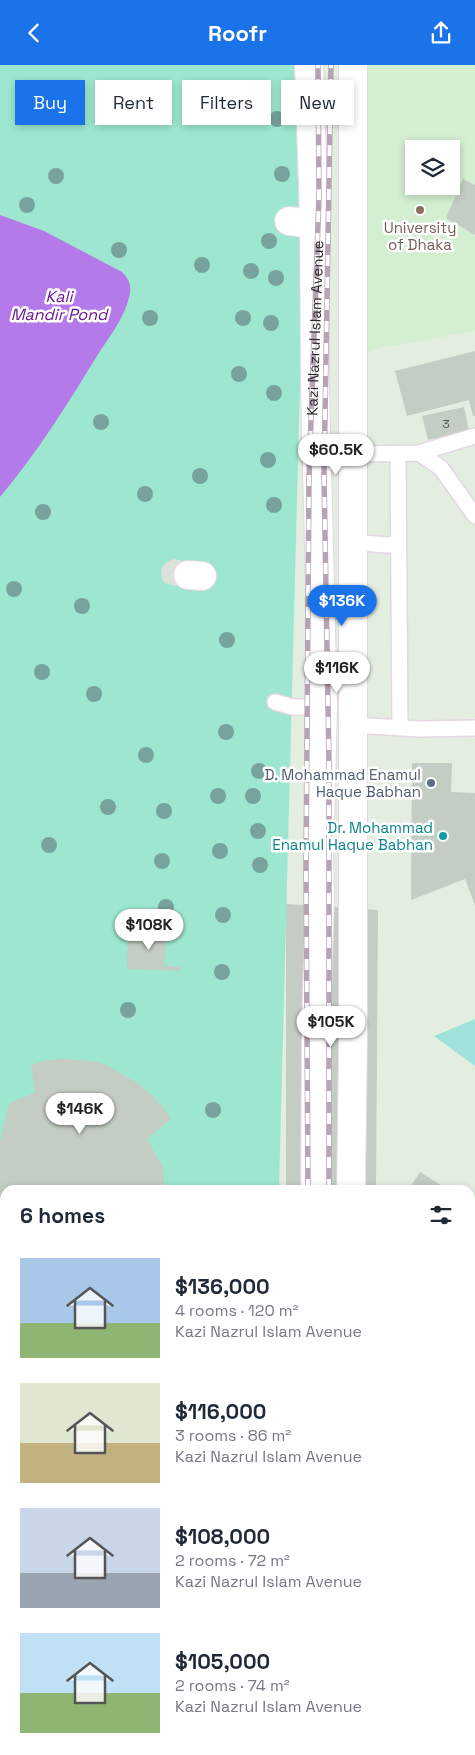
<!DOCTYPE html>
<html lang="en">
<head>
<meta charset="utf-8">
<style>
  :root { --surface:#fff; --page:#f2f2f3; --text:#1f2937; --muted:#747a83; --accent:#1a73e8 }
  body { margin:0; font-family:"Space Grotesk",sans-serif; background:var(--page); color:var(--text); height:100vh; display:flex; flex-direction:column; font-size:19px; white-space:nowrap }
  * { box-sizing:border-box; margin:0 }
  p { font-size:16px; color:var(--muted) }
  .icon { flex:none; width:28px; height:28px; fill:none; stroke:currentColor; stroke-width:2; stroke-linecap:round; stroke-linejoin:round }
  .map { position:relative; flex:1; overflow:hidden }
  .side { position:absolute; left:0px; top:1120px; width:475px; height:570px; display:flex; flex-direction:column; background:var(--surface); border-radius:15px 15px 0 0; box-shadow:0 2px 8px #0003 }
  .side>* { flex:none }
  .top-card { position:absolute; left:15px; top:15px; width:445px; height:45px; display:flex; gap:10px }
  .buttons { position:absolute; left:405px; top:75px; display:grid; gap:10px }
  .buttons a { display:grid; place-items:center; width:55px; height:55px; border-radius:0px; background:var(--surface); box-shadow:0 2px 8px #0003; font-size:25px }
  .price { position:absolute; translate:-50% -42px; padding:0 11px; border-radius:18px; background:#fff; color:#222; font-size:16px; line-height:32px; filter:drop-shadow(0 1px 2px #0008) }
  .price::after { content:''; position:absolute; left:50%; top:30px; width:15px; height:11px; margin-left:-8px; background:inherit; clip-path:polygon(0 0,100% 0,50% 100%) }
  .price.on { background:var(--accent); color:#fff }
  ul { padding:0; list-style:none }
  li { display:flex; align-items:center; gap:15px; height:125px; padding:0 20px }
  li span { display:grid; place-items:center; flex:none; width:140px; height:100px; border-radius:0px; color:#555 }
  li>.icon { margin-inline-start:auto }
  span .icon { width:60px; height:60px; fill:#fffc; stroke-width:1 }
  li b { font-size:21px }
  h2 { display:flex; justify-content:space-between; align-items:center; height:60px; padding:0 20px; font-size:21px }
  .tag { padding:0 18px; border-radius:0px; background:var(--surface); box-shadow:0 2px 8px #0003; font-size:18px; line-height:45px }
  .tag.on { background:var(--accent); color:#fff }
  header { display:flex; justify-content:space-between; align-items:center; height:65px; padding:0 20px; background:var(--accent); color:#fff; font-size:22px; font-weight:600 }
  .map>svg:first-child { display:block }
  .education { fill:#d3eed1; fill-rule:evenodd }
  .green { fill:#a1e1dc }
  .pitch { fill:#9de7d0 }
  .plaza { fill:#dce2db }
  .water { fill:#b57ae9 }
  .building { fill:#c3cdc3 }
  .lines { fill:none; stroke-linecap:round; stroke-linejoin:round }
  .lane-casing { stroke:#e4d6e3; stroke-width:18 }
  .street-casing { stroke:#e4d6e3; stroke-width:30 }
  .secondary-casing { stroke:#e4d6e3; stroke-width:30 }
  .lane { stroke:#fff; stroke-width:15 }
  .street { stroke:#fff; stroke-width:28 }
  .secondary { stroke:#fff; stroke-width:28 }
  .rail-casing { stroke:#b6a3b4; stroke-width:5.5 }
  .rail { stroke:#fff; stroke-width:4; stroke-dasharray:11; stroke-linecap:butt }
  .tree { fill:#77a29e }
  .education-dot { fill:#8d6e63; stroke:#fff; stroke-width:2 }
  .service-dot { fill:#5c6f8a; stroke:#fff; stroke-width:2 }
  .culture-dot { fill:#0f9aa8; stroke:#fff; stroke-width:2 }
  .labels { text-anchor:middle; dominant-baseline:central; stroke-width:5; stroke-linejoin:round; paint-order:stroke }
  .number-label { font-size:12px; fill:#525552 }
  .education-label { font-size:15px; fill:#785e54; stroke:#fff }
  .street-label { font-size:15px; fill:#2d2d2d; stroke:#fff }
  .service-label { font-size:15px; fill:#4e5e75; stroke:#fff; text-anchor:end }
  .culture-label { font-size:15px; fill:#0d838f; stroke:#fff; text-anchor:end }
  .water-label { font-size:16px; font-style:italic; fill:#661599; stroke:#fff }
</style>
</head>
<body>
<header><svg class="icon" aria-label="back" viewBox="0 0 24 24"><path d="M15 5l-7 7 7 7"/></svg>Roofr<svg class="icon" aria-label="share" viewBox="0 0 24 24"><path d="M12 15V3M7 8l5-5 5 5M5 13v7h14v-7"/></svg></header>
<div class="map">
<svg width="475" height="1690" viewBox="0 0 475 1690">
  <rect width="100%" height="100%" fill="#e3eee1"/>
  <path class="education" d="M368 0H475V266L385 282 364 288ZM414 84H451V121H414Z
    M470 1276 475 1280V1690H370V1685H470Z"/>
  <path class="green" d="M475 954V1001L434 971Z
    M470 1361 475 1364V1559L470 1556Z
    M470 1676 475 1686V1690H385L383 1685H470Z"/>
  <path class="pitch" d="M0 0H294L302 244 279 1125H5V1685H272V1690H0Z"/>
  <path class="plaza" d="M174 494 183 496 186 500 182 519 174 521 165 518 162 514 161 505 166 497Z"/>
  <path class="water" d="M0 150 44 166 122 207C128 213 131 218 130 227 127 250 109 272 97 291 67 340 37 388 0 432Z"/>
  <path class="building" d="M463 114 475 120V170L446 153Z
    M475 286V351H473L469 335 407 351 395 306Z
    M464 342 469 366 428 375 422 351Z
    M412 698H452L451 727 475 728V840L465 814 411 835Z
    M286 839 378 845 376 1125H286Z
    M128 866 182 868V873L166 872 164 901 181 902V906L127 904Z
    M64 994 99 997 110 1002 137 1018 153 1031 164 1044 171 1054 147 1074 163 1102 165 1125H5V1225L0 1221V1077L9 1038 35 1028 31 1000 46 995Z
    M420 1107 449 1125H408Z
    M470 1138 475 1142V1238L470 1235Z
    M470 1564 475 1567V1629L470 1625Z"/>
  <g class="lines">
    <g class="lane-casing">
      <path id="lane" d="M419 388 475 371
        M353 389 419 388 441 403 475 451
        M398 389 400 663
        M353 477 386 480 399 479
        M275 637 293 642H323
        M353 660 419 664 475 663
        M470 1641 475 1645"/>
    </g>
    <g class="street-casing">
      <path id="street" d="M289 156 305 158
        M188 510 202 511"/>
    </g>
    <g class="secondary-casing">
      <path id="secondary" d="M309 0 314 150 315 322 323 642 319 795 320 830 316 958 315 1125
        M351 1125 353 976V0
        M364 1685 365 1690
        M321 1690V1685"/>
    </g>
    <use href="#lane" class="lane"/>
    <use href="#street" class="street"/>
    <use href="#secondary" class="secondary"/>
    <g class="rail-casing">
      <g id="rail">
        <path id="s1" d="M308 1125 306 804 309 413 319 131 318 0"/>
        <path d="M329 1125V698L324 410 331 0"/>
        <path d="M302 1690V1685"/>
        <path d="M324 1690 325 1685"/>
      </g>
    </g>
    <use href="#rail" class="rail"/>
  </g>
  <g class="tree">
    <circle cx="277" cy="54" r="8"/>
    <circle cx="282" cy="109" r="8"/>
    <circle cx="56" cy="111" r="8"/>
    <circle cx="27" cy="140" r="8"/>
    <circle cx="269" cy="176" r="8"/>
    <circle cx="119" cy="185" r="8"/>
    <circle cx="202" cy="200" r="8"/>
    <circle cx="251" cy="206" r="8"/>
    <circle cx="276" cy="213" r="8"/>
    <circle cx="150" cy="253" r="8"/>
    <circle cx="243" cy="253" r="8"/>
    <circle cx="271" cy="258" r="8"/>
    <circle cx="239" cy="309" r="8"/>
    <circle cx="274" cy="328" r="8"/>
    <circle cx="101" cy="357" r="8"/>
    <circle cx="268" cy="395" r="8"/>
    <circle cx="200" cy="411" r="8"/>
    <circle cx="145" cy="429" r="8"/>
    <circle cx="274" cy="440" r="8"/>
    <circle cx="43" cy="447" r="8"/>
    <circle cx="14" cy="524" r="8"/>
    <circle cx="82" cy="541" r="8"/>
    <circle cx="227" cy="575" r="8"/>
    <circle cx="42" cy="607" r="8"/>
    <circle cx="94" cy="629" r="8"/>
    <circle cx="226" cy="667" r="8"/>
    <circle cx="146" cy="690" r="8"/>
    <circle cx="259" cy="706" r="8"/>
    <circle cx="218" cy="731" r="8"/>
    <circle cx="253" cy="731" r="8"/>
    <circle cx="108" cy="742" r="8"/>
    <circle cx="164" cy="746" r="8"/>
    <circle cx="258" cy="766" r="8"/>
    <circle cx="49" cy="780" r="8"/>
    <circle cx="220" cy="786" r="8"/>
    <circle cx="162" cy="796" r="8"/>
    <circle cx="260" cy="800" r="8"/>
    <circle cx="166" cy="842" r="8"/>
    <circle cx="223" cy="850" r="8"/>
    <circle cx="222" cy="907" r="8"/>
    <circle cx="128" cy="945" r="8"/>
    <circle cx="213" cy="1045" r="8"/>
  </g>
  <circle class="education-dot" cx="420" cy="145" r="5"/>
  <circle class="service-dot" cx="431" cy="718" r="5"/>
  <circle class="culture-dot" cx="443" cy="771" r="5"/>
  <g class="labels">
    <g class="number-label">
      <text x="446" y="359">3</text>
    </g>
    <g class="education-label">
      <text x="420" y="162">University<tspan x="420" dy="17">of Dhaka</tspan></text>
    </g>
    <g class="street-label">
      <text stroke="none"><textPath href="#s1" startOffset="862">Kazi Nazrul Islam Avenue</textPath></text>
    </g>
    <g class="service-label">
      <text x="421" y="709">D. Mohammad Enamul<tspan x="421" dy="17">Haque Babhan</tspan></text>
    </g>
    <g class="culture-label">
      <text x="433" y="762">Dr. Mohammad<tspan x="433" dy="17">Enamul Haque Babhan</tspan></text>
    </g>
    <g class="water-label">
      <text x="59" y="231">Kali<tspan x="59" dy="18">Mandir Pond</tspan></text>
    </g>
  </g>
</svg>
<div class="buttons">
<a><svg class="icon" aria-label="layers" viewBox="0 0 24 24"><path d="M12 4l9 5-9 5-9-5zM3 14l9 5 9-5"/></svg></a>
</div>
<b class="price" style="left:336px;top:411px">$60.5K</b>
<b class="price on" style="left:342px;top:562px">$136K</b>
<b class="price" style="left:337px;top:629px">$116K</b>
<b class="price" style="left:149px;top:886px">$108K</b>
<b class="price" style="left:331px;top:983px">$105K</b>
<b class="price" style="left:80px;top:1070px">$146K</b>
<div class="top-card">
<a class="tag on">Buy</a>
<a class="tag">Rent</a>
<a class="tag">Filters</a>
<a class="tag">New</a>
</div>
<section class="side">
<h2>6 homes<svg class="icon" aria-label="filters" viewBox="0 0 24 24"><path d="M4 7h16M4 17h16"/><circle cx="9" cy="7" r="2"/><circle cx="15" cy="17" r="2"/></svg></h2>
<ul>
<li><span style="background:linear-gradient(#a9c7e8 65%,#8fb573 0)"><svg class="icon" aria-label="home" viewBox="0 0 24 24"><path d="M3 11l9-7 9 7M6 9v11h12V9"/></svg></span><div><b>$136,000</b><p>4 rooms · 120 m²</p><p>Kazi Nazrul Islam Avenue</p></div></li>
<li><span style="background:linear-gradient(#dfe7d0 60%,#c2b280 0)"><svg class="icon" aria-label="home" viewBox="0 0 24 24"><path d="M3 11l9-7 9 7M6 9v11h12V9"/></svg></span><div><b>$116,000</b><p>3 rooms · 86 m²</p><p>Kazi Nazrul Islam Avenue</p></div></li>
<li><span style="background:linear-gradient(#c9d6e8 65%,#9aa5b1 0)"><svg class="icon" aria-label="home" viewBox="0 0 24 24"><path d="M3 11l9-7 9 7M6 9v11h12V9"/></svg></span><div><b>$108,000</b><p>2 rooms · 72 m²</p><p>Kazi Nazrul Islam Avenue</p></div></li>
<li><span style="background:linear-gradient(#bfe0f5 60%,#8fb573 0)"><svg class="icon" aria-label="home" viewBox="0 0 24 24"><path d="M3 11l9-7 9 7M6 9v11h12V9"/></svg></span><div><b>$105,000</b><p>2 rooms · 74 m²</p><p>Kazi Nazrul Islam Avenue</p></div></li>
</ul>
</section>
</div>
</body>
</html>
